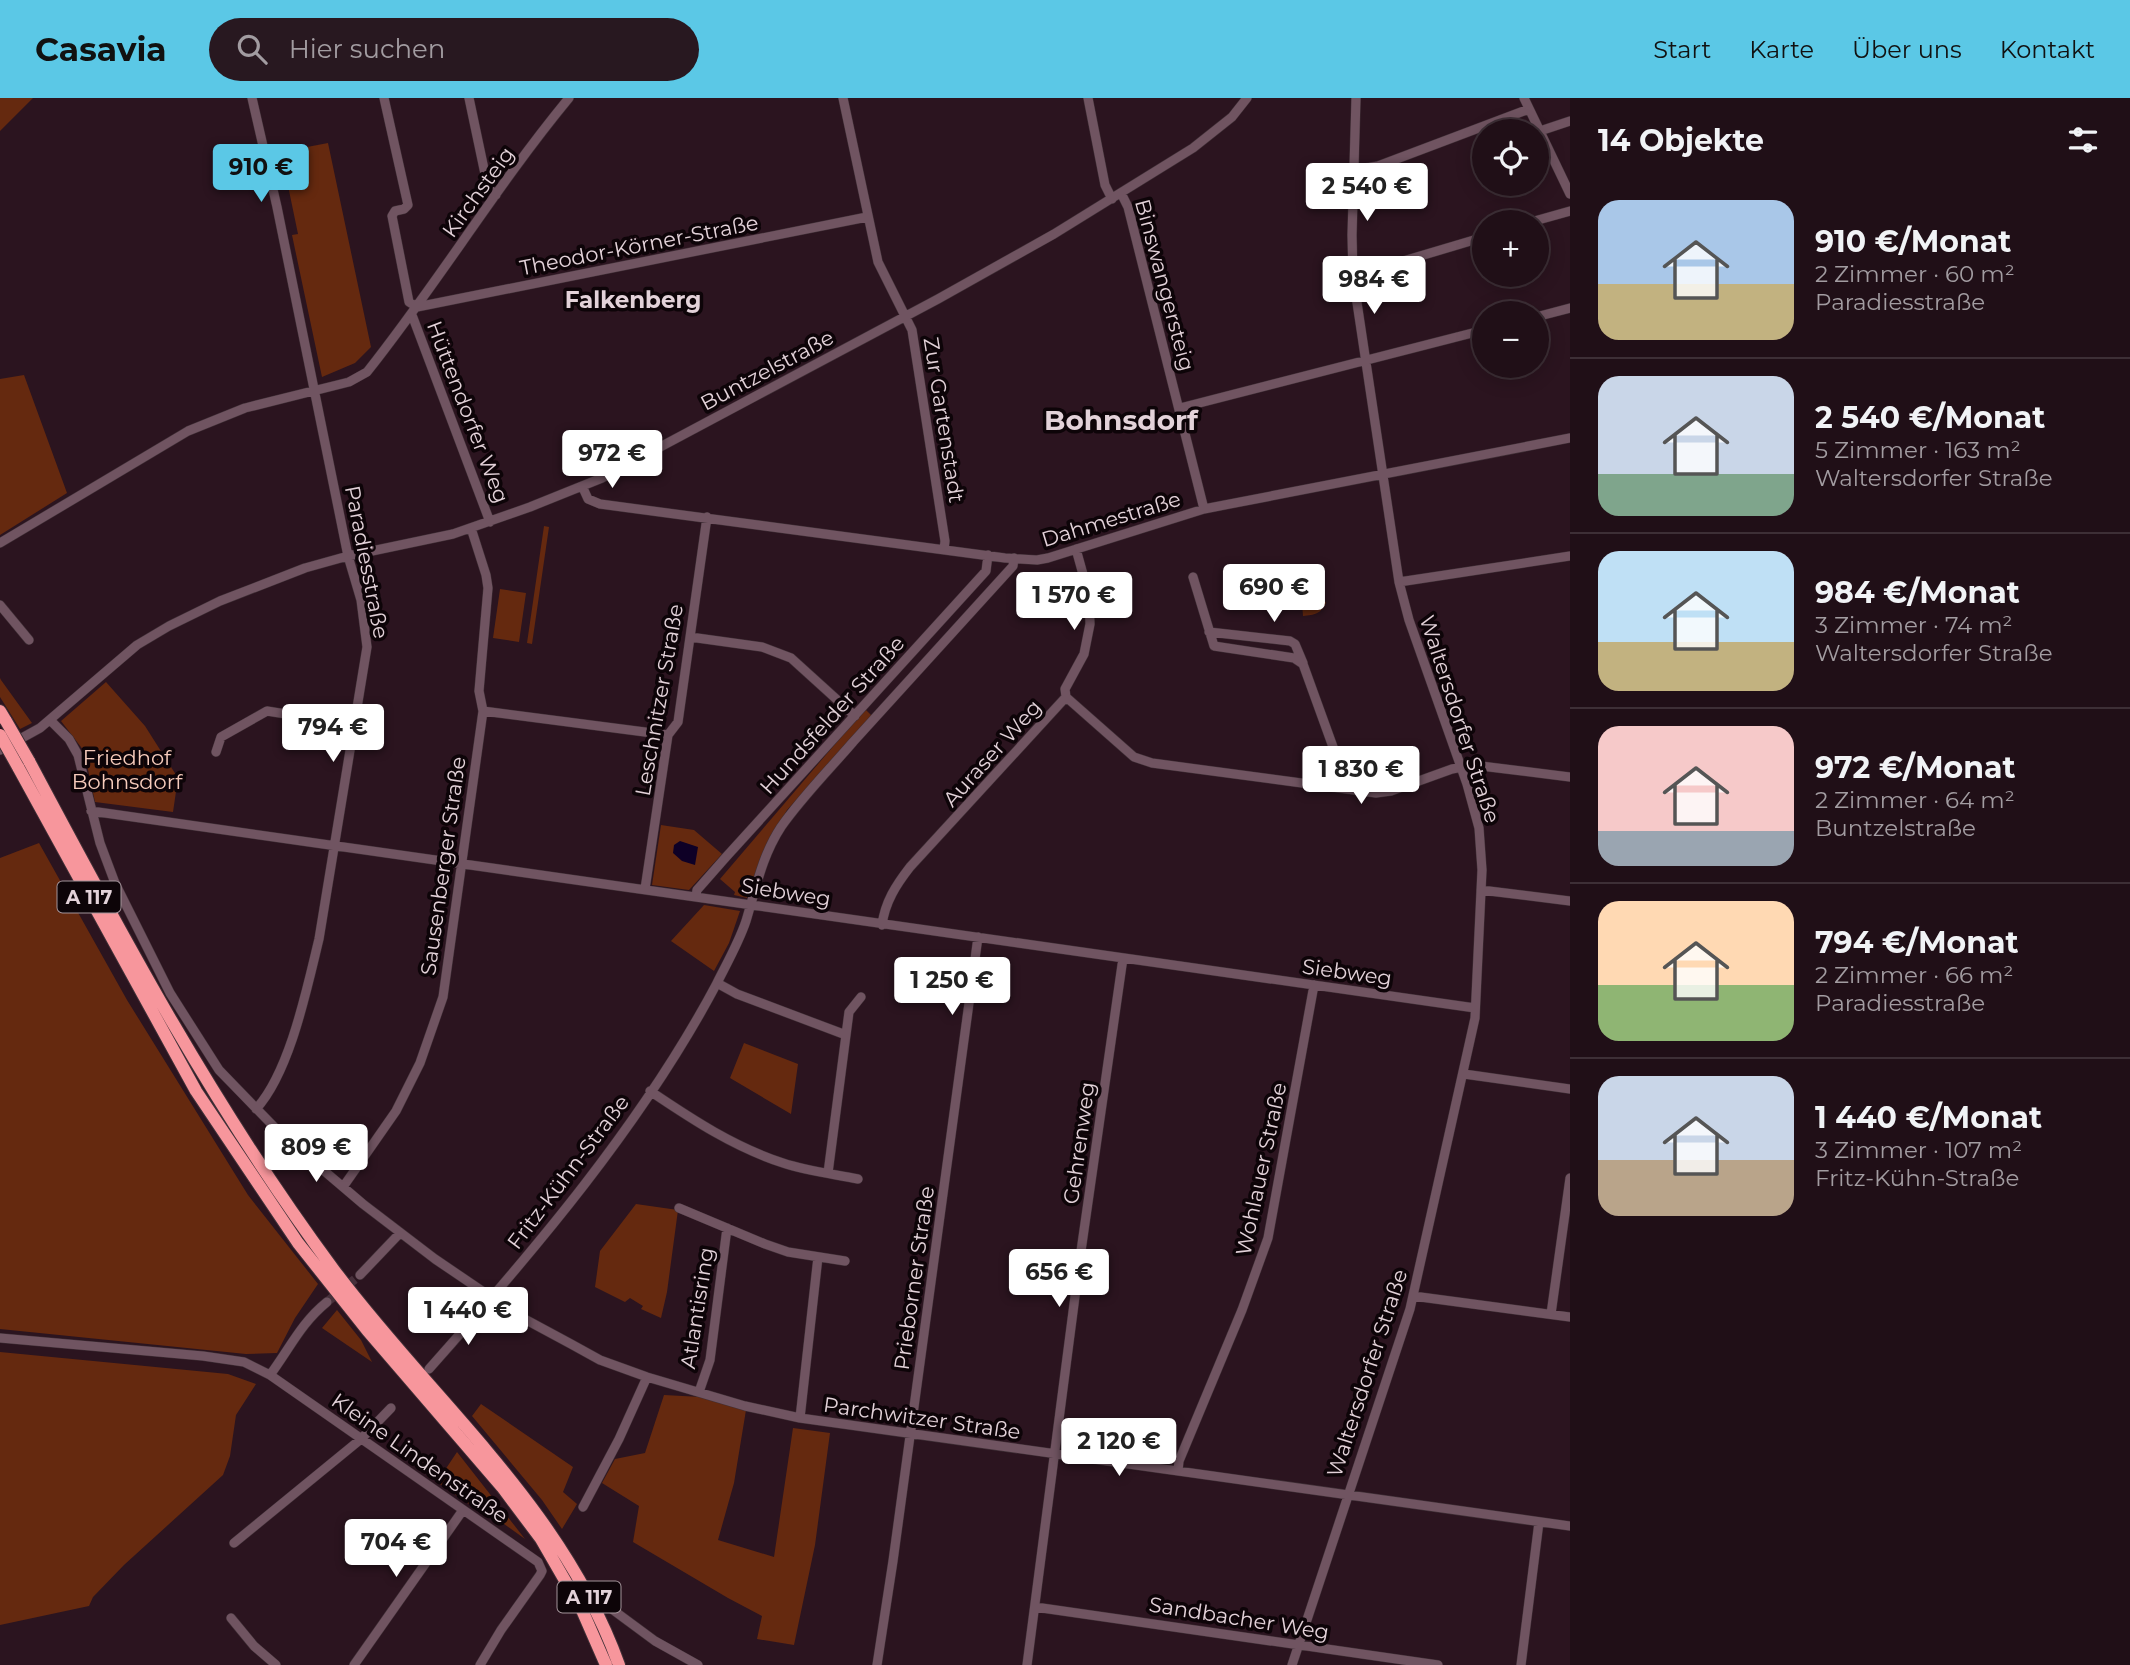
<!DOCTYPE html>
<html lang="de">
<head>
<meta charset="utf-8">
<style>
  :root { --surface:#200f17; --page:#281820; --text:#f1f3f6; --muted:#a29ca1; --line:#3d2f36; --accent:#5bc8e6 }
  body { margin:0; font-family:Montserrat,sans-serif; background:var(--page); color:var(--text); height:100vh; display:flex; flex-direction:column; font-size:26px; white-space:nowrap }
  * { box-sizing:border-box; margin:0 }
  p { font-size:23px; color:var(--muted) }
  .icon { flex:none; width:38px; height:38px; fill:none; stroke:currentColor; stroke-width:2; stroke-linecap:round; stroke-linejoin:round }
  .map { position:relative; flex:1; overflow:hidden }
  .panel { display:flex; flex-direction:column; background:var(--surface); width:560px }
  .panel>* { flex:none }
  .controls { position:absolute; left:1472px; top:21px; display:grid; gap:14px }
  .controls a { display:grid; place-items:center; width:77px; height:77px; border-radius:50%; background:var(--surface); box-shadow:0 4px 18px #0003,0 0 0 2px var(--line); font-size:35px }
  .price { position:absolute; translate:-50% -60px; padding:0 16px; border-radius:7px; background:#fff; color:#222; font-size:23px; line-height:46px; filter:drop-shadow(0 2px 4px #0008) }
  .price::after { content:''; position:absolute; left:50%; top:42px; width:21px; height:16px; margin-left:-10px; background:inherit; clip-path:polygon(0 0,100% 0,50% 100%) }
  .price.selected { background:var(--accent); color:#111 }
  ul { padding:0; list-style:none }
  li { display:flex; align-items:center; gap:21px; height:175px; padding:0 28px }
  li+li { border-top:2px solid var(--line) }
  li span { display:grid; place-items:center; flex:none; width:196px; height:140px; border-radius:21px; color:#555 }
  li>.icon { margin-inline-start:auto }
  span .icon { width:84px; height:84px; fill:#fffc; stroke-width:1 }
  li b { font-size:30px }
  h2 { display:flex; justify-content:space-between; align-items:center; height:84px; padding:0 28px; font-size:30px }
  header { display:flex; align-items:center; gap:42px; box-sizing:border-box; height:98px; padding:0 35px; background:var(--accent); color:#111 }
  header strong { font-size:33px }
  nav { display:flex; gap:38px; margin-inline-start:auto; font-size:24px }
  .search { width:490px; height:63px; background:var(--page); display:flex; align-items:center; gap:18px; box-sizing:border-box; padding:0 24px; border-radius:38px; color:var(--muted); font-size:26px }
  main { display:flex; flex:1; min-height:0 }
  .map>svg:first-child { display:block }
  .green { fill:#65290f }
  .water { fill:#0e0026 }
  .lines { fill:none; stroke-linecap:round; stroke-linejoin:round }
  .minor-tunnel { stroke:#47303b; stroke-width:9; stroke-dasharray:9 4.5; stroke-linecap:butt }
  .minor-casing { stroke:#403037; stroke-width:10 }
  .highway-casing { stroke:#403037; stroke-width:14 }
  .minor { stroke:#705461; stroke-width:9 }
  .highway { stroke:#f7969c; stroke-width:12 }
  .highway-bridge-casing { stroke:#403037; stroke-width:14; stroke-linecap:butt }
  .highway-bridge { stroke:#f7969c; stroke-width:12 }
  .labels { text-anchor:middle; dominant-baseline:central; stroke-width:7; stroke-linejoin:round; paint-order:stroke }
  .shield { fill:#0d0408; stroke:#a3949a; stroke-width:2 }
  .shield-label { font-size:19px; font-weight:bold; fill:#e3d2d9 }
  .street-label { font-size:21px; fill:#e3d2d9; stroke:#0d0408 }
  .park-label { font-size:21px; fill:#f7ccbc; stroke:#0d0408 }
  .neighbourhood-label { font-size:23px; font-weight:bold; fill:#e3d2d9; stroke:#0d0408 }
  .district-label { font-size:28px; font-weight:bold; fill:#e3d2d9; stroke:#0d0408 }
</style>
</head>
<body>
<header>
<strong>Casavia</strong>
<div class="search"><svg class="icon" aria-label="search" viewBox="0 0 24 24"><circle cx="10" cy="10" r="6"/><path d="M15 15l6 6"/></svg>Hier suchen</div>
<nav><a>Start</a><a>Karte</a><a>Über uns</a><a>Kontakt</a></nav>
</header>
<main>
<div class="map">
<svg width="1570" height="1567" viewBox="0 0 1570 1567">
  <rect width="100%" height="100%" fill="#2b141f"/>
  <path class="green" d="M0 0H33L0 33Z
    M328 45 371 249 355 265 322 279 292 137 298 136 281 54Z
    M24 277 67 395 0 437V281Z
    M544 428 549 429 532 546 527 545Z
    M500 491 526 495 519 544 493 540Z
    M1312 497 1323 500 1326 505C1320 516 1315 517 1303 518L1302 505 1306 499Z
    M0 580 1 582 32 625 20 631 0 599Z
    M106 584 145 628 178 680 173 714 95 704 84 653 61 623Z
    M865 611 873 619 787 712 766 749 747 800 734 797 735 794 720 781Z
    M661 727 694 732 722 756 689 792 652 787Z
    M39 745 127 902 248 1097 318 1186 295 1220 277 1255 246 1256 0 1231V760Z
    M704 807 740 813 729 845 714 873 671 843Z
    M744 945 798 966 791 1016 730 980Z
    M636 1106 678 1112 667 1194 661 1220 641 1211 643 1208 630 1200 625 1204 595 1189 600 1153Z
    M337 1212 361 1242 372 1264 322 1230Z
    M0 1254 228 1276 256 1286 236 1317 230 1358 223 1377 124 1467 93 1499 89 1508 0 1527Z
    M664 1297 701 1299 746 1312 734 1385 718 1442 774 1459 793 1330 830 1335 815 1447 794 1547 757 1541 762 1518 728 1500 633 1444 639 1408 602 1385 615 1361 645 1355Z
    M481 1306 573 1369 563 1394 577 1406 562 1431 542 1402 472 1318Z
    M457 1354 525 1441 479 1408 476 1411 437 1384Z"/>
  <path class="water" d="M680 743 698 749 695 767 682 763 673 755 674 747Z"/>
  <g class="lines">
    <path class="minor-tunnel" d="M327 1204 360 1177"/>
    <g class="minor-casing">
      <path id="minor" d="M252 0 277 109 348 458 361 502 367 549 319 841C307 890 290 974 256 1011
        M384 0 408 107 404 111 395 113 392 118 409 204 417 209
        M469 0 488 90 496 97
        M843 0 878 164 912 232 945 443 944 452
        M1088 0 1105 87 1112 101
        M1524 0 1570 96
        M1540 33 1570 23
        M1354 72 1378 68 1529 11
        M1121 95 1128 109 1204 411
        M1531 124 1570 113
        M1353 178 1484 139
        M417 209 867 119
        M412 217 490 424
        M1536 219 1570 210
        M1180 310 1484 232
        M583 390 588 401 600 406 1005 460 1037 462 1048 460 1204 411 1570 340
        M0 445 188 333 245 310 349 284 367 274C438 185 497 87 569 0
        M1193 479 1214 548 1294 560 1303 566 1345 682 1344 690
        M1399 484 1570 458
        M0 507 29 542
        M1209 534 1290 543 1295 546 1303 565
        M690 539 762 549 791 560 855 618
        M1066 599 1134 659 1152 665 1376 695 1391 693 1452 671 1473 667 1570 679
        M483 613 668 637
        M50 622 69 641 78 657 100 745 115 785 170 895 219 972 282 1037 363 1106 435 1161 519 1218 571 1246 600 1262 647 1279 745 1308 800 1320 1570 1428
        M0 652 40 630 137 547 169 528 220 503 305 470 348 458 453 436 530 409 602 380 938 201 1054 136 1193 50 1232 19 1247 0
        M216 654 221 639 267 613 355 627
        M91 713 1475 910
        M645 791 668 637 678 624 707 419
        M1481 792 1570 803
        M696 798 697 792 726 759 986 473 988 457
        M882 827C885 804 896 787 910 769L1066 599 1065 591 1084 556 1090 526 1089 498 1076 451
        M717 885 737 896 846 937
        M1464 976 1570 991
        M650 993C693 1022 734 1049 783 1065 807 1073 833 1076 858 1081
        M828 1075 849 914 861 899
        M343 1089 396 1013 420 965 443 899 483 613 479 593 488 490 486 477 471 430
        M679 1110 765 1146 788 1154 845 1163
        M360 1177 400 1135
        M1413 1198 1570 1219
        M1551 1216 1570 1080
        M0 1240 203 1258 244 1264 270 1277 538 1464 542 1473 540 1477 501 1532 480 1567
        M429 1271C534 1153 643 1025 717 885 727 865 739 844 746 823 756 790 762 758 781 729 802 699 829 672 853 644 906 585 960 527 1013 468L1014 460
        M270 1277C290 1250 301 1225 327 1204
        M699 1294 710 1262 727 1130
        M800 1320 818 1159
        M1178 1373 1179 1363 1242 1212 1268 1140 1314 887
        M583 1409 619 1341 647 1279
        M234 1445 361 1341 391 1310
        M609 1509 655 1543 698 1567
        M1035 1509 1438 1567
        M231 1520 254 1548 276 1567
        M354 1567 463 1412
        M877 1567 893 1463 978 839
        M1027 1567 1080 1160 1123 860
        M1292 1567 1410 1211 1475 920 1482 772 1479 730 1467 686 1409 522 1399 484 1353 178 1352 137 1356 0
        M1521 1567 1539 1424"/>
    </g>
    <g class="highway-casing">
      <path id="highway" d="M0 613 6 623
        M29 663C122 838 215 1012 334 1172 432 1303 562 1408 619 1567
        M18 669 196 993 298 1145 367 1232 502 1389 541 1441 582 1512 606 1567"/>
    </g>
    <use href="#minor" class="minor"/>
    <use href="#highway" class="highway"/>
    <g class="highway-bridge-casing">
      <path id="highway-bridge" d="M6 623 29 663
        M0 637 18 669"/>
    </g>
    <use href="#highway-bridge" class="highway-bridge"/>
  </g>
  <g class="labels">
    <g class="shield">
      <rect x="57.5" y="783.5" width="63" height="31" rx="5"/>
      <rect x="557.5" y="1483.5" width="63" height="31" rx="5"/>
    </g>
    <g class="shield-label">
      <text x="89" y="799">A 117</text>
      <text x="589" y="1499">A 117</text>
    </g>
    <g class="street-label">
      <text transform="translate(478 94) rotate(-54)">Kirchsteig</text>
      <text transform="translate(639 147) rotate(-11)">Theodor-Körner-Straße</text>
      <text transform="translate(1165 187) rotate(75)">Binswangersteig</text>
      <text transform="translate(767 272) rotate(-28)">Buntzelstraße</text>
      <text transform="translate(468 314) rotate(69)">Hüttendorfer Weg</text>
      <text transform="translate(944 322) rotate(81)">Zur Gartenstadt</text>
      <text transform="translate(1111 421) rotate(-17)">Dahmestraße</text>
      <text transform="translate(367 464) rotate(79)">Paradiesstraße</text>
      <text transform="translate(659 602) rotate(-80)">Leschnitzer Straße</text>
      <text transform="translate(832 617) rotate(-48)">Hundsfelder Straße</text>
      <text transform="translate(1460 621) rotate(72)">Waltersdorfer Straße</text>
      <text transform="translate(992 655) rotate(-48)">Auraser Weg</text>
      <text transform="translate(443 768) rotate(-82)">Sausenberger Straße</text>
      <text transform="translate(786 794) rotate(9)">Siebweg</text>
      <text transform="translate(1347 874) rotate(8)">Siebweg</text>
      <text transform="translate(1079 1045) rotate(-82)">Gehrenweg</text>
      <text transform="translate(1261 1071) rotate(-78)">Wohlauer Straße</text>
      <text transform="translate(568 1074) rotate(-53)">Fritz-Kühn-Straße</text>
      <text transform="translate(914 1180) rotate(-82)">Prieborner Straße</text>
      <text transform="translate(697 1210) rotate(-81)">Atlantisring</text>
      <text transform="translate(1367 1275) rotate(-72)">Waltersdorfer Straße</text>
      <text transform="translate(922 1320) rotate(8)">Parchwitzer Straße</text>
      <text transform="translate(420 1360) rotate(35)">Kleine Lindenstraße</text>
      <text transform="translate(1239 1520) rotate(9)">Sandbacher Weg</text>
    </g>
    <g class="park-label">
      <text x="127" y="659">Friedhof<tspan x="127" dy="24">Bohnsdorf</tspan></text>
    </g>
    <g class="neighbourhood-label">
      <text x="633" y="202">Falkenberg</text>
    </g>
    <g class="district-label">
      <text x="1121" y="322">Bohnsdorf</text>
    </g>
  </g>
</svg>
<div class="controls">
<a><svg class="icon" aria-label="locate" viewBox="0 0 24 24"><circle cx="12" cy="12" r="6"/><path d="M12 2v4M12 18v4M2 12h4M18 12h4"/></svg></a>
<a>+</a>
<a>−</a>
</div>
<b class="price selected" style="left:261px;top:106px">910 €</b>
<b class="price" style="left:1367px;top:125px">2 540 €</b>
<b class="price" style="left:1374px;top:218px">984 €</b>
<b class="price" style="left:612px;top:392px">972 €</b>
<b class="price" style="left:1274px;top:526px">690 €</b>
<b class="price" style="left:1074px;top:534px">1 570 €</b>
<b class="price" style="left:333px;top:666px">794 €</b>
<b class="price" style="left:1361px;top:708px">1 830 €</b>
<b class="price" style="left:952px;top:919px">1 250 €</b>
<b class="price" style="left:316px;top:1086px">809 €</b>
<b class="price" style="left:1059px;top:1211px">656 €</b>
<b class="price" style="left:468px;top:1249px">1 440 €</b>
<b class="price" style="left:1119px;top:1380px">2 120 €</b>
<b class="price" style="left:396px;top:1481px">704 €</b>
</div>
<section class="panel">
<h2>14 Objekte<svg class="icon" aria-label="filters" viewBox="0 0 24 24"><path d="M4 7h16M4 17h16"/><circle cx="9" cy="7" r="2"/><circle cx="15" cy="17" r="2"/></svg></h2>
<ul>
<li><span style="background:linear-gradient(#a9c7e8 60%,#c2b280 0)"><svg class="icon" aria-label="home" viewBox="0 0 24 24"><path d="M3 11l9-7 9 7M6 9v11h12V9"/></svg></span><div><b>910 €/Monat</b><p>2 Zimmer · 60 m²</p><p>Paradiesstraße</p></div></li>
<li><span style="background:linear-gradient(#c9d6e8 70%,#7fa58c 0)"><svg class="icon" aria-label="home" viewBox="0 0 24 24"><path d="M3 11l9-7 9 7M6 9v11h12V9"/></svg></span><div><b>2 540 €/Monat</b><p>5 Zimmer · 163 m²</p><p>Waltersdorfer Straße</p></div></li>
<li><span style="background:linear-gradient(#bfe0f5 65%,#c2b280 0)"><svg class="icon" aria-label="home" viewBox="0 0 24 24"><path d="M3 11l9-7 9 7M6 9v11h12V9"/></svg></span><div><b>984 €/Monat</b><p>3 Zimmer · 74 m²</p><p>Waltersdorfer Straße</p></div></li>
<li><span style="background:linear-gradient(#f6c9c9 75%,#9aa5b1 0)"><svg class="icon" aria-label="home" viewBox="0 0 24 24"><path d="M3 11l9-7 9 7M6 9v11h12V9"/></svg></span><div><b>972 €/Monat</b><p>2 Zimmer · 64 m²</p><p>Buntzelstraße</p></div></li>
<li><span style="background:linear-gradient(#ffd9b3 60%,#8fb573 0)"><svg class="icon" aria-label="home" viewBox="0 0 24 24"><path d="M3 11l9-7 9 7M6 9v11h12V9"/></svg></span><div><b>794 €/Monat</b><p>2 Zimmer · 66 m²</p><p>Paradiesstraße</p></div></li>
<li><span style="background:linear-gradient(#c9d6e8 60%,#b9a48a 0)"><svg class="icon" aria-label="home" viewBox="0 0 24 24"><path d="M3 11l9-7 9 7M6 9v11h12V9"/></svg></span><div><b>1 440 €/Monat</b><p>3 Zimmer · 107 m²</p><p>Fritz-Kühn-Straße</p></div></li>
</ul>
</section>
</main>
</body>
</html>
